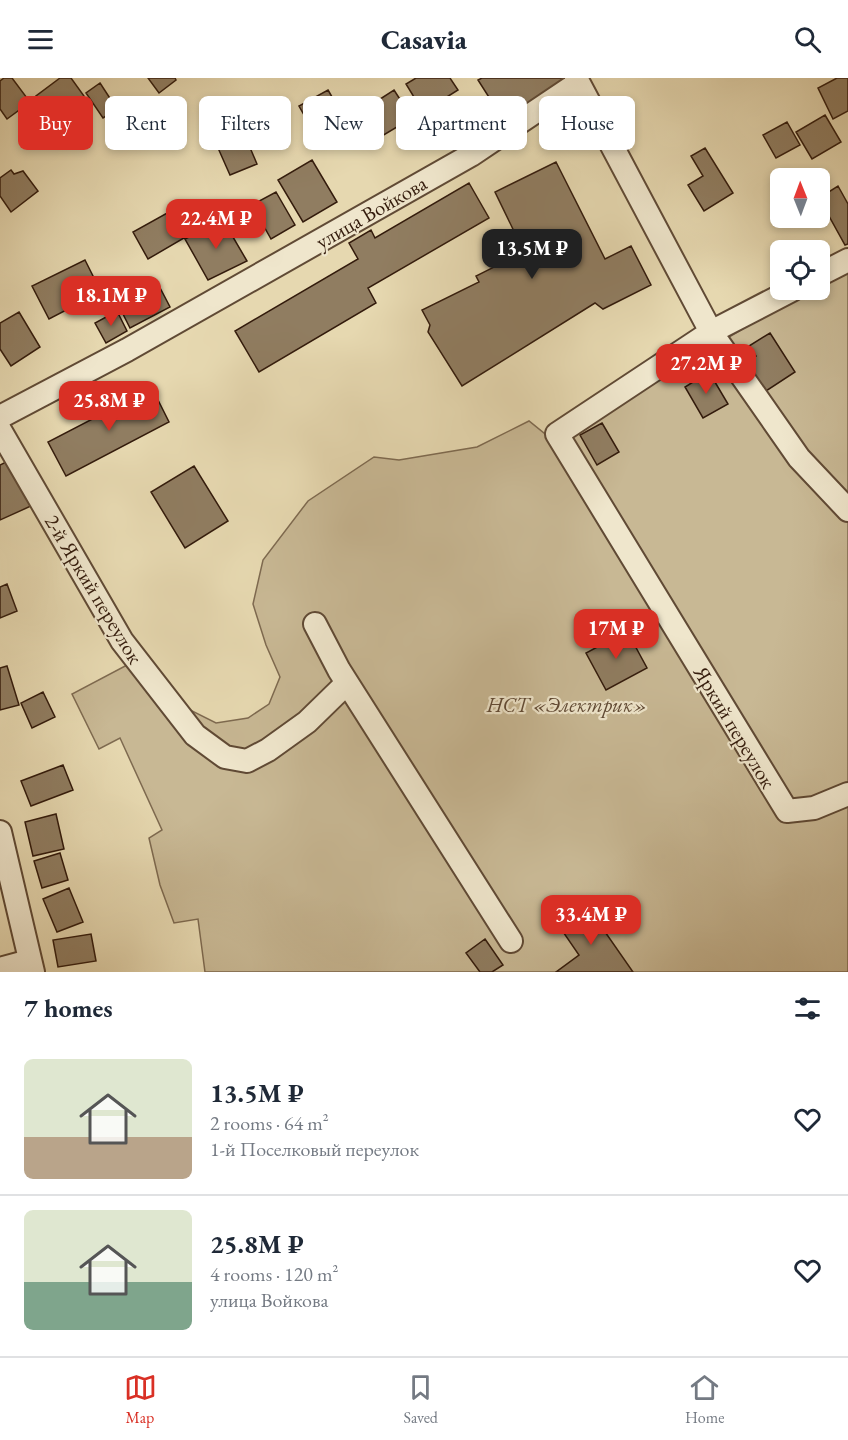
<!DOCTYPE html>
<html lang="en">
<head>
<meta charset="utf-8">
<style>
  :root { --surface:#fff; --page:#f2f2f3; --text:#1f2937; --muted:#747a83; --line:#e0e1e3; --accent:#d93025 }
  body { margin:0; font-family:"EB Garamond",serif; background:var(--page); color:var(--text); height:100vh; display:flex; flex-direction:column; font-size:22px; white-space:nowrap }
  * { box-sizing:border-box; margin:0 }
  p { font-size:20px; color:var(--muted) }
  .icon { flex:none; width:33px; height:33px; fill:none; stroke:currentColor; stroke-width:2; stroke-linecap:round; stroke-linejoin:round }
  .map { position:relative; height:894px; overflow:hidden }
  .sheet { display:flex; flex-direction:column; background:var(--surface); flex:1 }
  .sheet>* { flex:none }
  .hud { position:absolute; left:18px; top:18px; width:813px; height:54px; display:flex; gap:12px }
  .needle { width:39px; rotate:359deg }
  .buttons { position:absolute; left:770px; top:90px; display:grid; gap:12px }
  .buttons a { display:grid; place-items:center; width:60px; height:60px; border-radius:9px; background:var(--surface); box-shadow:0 3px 9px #0003; font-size:30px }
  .price { position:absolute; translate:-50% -51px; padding:0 14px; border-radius:12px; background:var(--accent); color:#fff; font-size:20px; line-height:39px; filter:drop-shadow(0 2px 3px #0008) }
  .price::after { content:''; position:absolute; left:50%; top:36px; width:18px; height:14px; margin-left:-9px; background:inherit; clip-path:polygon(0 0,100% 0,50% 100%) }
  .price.on { background:#222; color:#fff }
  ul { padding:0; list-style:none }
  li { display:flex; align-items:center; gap:18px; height:150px; padding:0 24px }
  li+li { border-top:2px solid var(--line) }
  li span { display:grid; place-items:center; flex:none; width:168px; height:120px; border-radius:9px; color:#555 }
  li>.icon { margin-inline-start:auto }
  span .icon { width:72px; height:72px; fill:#fffc; stroke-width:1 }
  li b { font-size:26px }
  h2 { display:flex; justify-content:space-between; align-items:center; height:72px; padding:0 24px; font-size:26px }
  .tag { padding:0 21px; border-radius:9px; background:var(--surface); box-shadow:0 3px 9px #0003; font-size:21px; line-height:54px }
  .tag.on { background:var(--accent); color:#fff }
  header { display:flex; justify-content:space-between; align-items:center; height:78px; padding:0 24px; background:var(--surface); font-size:27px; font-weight:800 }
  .dock { display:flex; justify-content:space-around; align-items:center; height:84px; border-top:2px solid var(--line); background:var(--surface); font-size:16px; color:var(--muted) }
  .dock a { display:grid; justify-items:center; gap:3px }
  .dock .on { color:var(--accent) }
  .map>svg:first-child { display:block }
  .green { fill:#c8b894; stroke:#7e6a50; stroke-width:1.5 }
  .building { fill:#907d61; stroke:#331b0c; stroke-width:1.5 }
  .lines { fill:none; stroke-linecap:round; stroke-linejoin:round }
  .minor-casing { stroke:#604a35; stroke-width:26 }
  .minor { stroke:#efe6cc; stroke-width:22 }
  .labels { text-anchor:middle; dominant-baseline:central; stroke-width:4.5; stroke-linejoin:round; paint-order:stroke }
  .street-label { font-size:21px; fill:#331b0c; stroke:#efe6cc }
  .park-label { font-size:21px; font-style:italic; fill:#604a35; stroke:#efe6cc }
</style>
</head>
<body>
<header><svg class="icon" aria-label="menu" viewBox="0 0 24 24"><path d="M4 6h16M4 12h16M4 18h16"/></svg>Casavia<svg class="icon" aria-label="search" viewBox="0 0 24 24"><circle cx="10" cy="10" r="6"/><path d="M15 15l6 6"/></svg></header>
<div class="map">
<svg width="848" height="894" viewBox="0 0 848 894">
  <rect width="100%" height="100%" fill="#e6d8b0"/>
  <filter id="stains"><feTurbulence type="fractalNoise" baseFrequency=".00333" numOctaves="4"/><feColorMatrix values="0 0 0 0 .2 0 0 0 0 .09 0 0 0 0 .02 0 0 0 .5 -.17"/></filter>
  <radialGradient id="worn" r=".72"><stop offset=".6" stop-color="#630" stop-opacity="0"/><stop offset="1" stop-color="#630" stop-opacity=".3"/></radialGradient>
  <path class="green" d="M848 187V894H205L198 841 174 845 160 807 149 760 162 752 120 660 99 671 72 616 146 577 190 632 216 645 248 640 269 626 280 599 266 567 253 526 263 482 308 423 374 379 399 382 477 369 529 343 549 359 719 265 808 212H819V205Z"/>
  <path class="building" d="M4 0H12L30 24 7 41 0 31V3Z
    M60 0H71L84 18 53 41 36 18Z
    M148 0H175L176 2 159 15Z
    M416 0H450L458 12 423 34 406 6Z
    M482 0H571L506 46 478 2Z
    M837 0H848V33L833 41 818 10Z
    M100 5 117 31 103 40 86 15Z
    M328 12 350 50 321 67 299 28Z
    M394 12 412 40 377 61 360 34Z
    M825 37 841 64 812 81 796 54Z
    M787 44 800 67 776 80 763 57Z
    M245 58 257 86 230 97 218 70Z
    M705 70 733 115 704 133 688 107 703 98 691 78Z
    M312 82 337 124 303 144 278 102Z
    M556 84 605 181 631 168 651 207 603 231 595 225 462 308 428 254 430 247 422 232 479 204 476 198 524 174 495 114Z
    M11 92 14 96 23 93 38 113 11 134 0 118V100Z
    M469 105 489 140 368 210 376 225 259 294 235 253 358 181 349 165 371 152 375 160Z
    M838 108 848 126V166L845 167 819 120Z
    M276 114 295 147 271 161 252 127Z
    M169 134 184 160 148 181 133 154Z
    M223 142 247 183 208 202 185 161Z
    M85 182 101 214 49 241 32 208Z
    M157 204 170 229 130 250 122 234 136 227 131 217Z
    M117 233 127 253 106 265 95 245Z
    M19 234 40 269 11 288 0 271V245Z
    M770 255 795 294 763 315 744 286 756 278 749 268Z
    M709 294 728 326 703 340 685 309Z
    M152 310 169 344 66 398 48 364Z
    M602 345 619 374 597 387 580 357Z
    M10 382 31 428 0 442V387Z
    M194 388 228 443 185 470 151 414Z
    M7 506 17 533 0 540V509Z
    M627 553 647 590 606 612 586 575Z
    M7 588 19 627 0 632V590Z
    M43 614 55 639 32 650 21 625Z
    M63 687 73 712 31 728 21 703Z
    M56 736 64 771 33 778 25 744Z
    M60 775 68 802 42 810 34 783Z
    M69 810 83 844 57 854 43 821Z
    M587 828 633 894H556L579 877 559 848Z
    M91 856 96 883 58 889 53 862Z
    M485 861 503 887 492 894H480L466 875Z"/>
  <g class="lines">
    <g class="minor-casing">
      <path id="minor" d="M576 0 711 254 799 380 848 432
        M819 197 848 182
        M792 212 711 254 557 356 787 733 814 730 848 716
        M0 339 127 272 471 77 578 5
        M0 352 122 563 195 657 225 679 247 683 268 672 307 644 347 605
        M315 546 339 592 511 863
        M0 754 33 894
        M0 891 29 883"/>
    </g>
    <use href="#minor" class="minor"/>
  </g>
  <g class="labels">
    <g class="street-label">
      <text transform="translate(371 134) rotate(-30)">улица Войкова</text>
      <text transform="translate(94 511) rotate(59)">2-й Яркий переулок</text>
      <text transform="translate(735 649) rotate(59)">Яркий переулок</text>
    </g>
    <g class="park-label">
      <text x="567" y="626">НСТ «Электрик»</text>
    </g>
  </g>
  <rect width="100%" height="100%" filter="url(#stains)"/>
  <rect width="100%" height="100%" fill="url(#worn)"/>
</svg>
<div class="buttons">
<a><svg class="needle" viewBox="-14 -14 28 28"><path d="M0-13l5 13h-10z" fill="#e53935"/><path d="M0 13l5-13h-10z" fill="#747a83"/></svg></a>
<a><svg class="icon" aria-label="locate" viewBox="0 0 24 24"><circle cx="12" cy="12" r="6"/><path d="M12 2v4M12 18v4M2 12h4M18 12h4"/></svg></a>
</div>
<b class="price" style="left:216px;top:172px">22.4M ₽</b>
<b class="price on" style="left:532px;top:202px">13.5M ₽</b>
<b class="price" style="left:111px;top:249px">18.1M ₽</b>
<b class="price" style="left:706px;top:317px">27.2M ₽</b>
<b class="price" style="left:109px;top:354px">25.8M ₽</b>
<b class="price" style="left:616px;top:582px">17M ₽</b>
<b class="price" style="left:591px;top:868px">33.4M ₽</b>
<div class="hud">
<a class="tag on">Buy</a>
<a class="tag">Rent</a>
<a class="tag">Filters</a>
<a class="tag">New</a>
<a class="tag">Apartment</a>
<a class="tag">House</a>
</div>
</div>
<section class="sheet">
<h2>7 homes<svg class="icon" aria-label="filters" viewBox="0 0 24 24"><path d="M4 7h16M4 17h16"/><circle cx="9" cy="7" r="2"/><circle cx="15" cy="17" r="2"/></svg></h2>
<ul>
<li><span style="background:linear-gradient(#dfe7d0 65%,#b9a48a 0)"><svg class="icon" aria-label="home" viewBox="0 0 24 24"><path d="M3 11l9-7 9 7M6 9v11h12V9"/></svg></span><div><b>13.5M ₽</b><p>2 rooms · 64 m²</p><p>1-й Поселковый переулок</p></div><svg class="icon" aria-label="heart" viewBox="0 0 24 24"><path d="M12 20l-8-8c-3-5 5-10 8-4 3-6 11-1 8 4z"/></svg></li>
<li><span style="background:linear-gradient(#dfe7d0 60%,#7fa58c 0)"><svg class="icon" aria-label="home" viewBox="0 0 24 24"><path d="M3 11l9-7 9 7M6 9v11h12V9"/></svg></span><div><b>25.8M ₽</b><p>4 rooms · 120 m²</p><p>улица Войкова</p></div><svg class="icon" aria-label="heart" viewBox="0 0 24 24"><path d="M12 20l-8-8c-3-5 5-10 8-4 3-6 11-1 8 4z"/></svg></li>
</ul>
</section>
<nav class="dock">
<a class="on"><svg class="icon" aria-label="map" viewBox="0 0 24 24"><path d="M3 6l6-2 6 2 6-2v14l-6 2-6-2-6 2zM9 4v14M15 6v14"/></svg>Map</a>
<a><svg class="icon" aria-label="saved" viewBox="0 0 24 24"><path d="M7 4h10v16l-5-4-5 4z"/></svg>Saved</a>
<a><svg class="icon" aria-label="home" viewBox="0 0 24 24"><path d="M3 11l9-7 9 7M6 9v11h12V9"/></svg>Home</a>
</nav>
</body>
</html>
